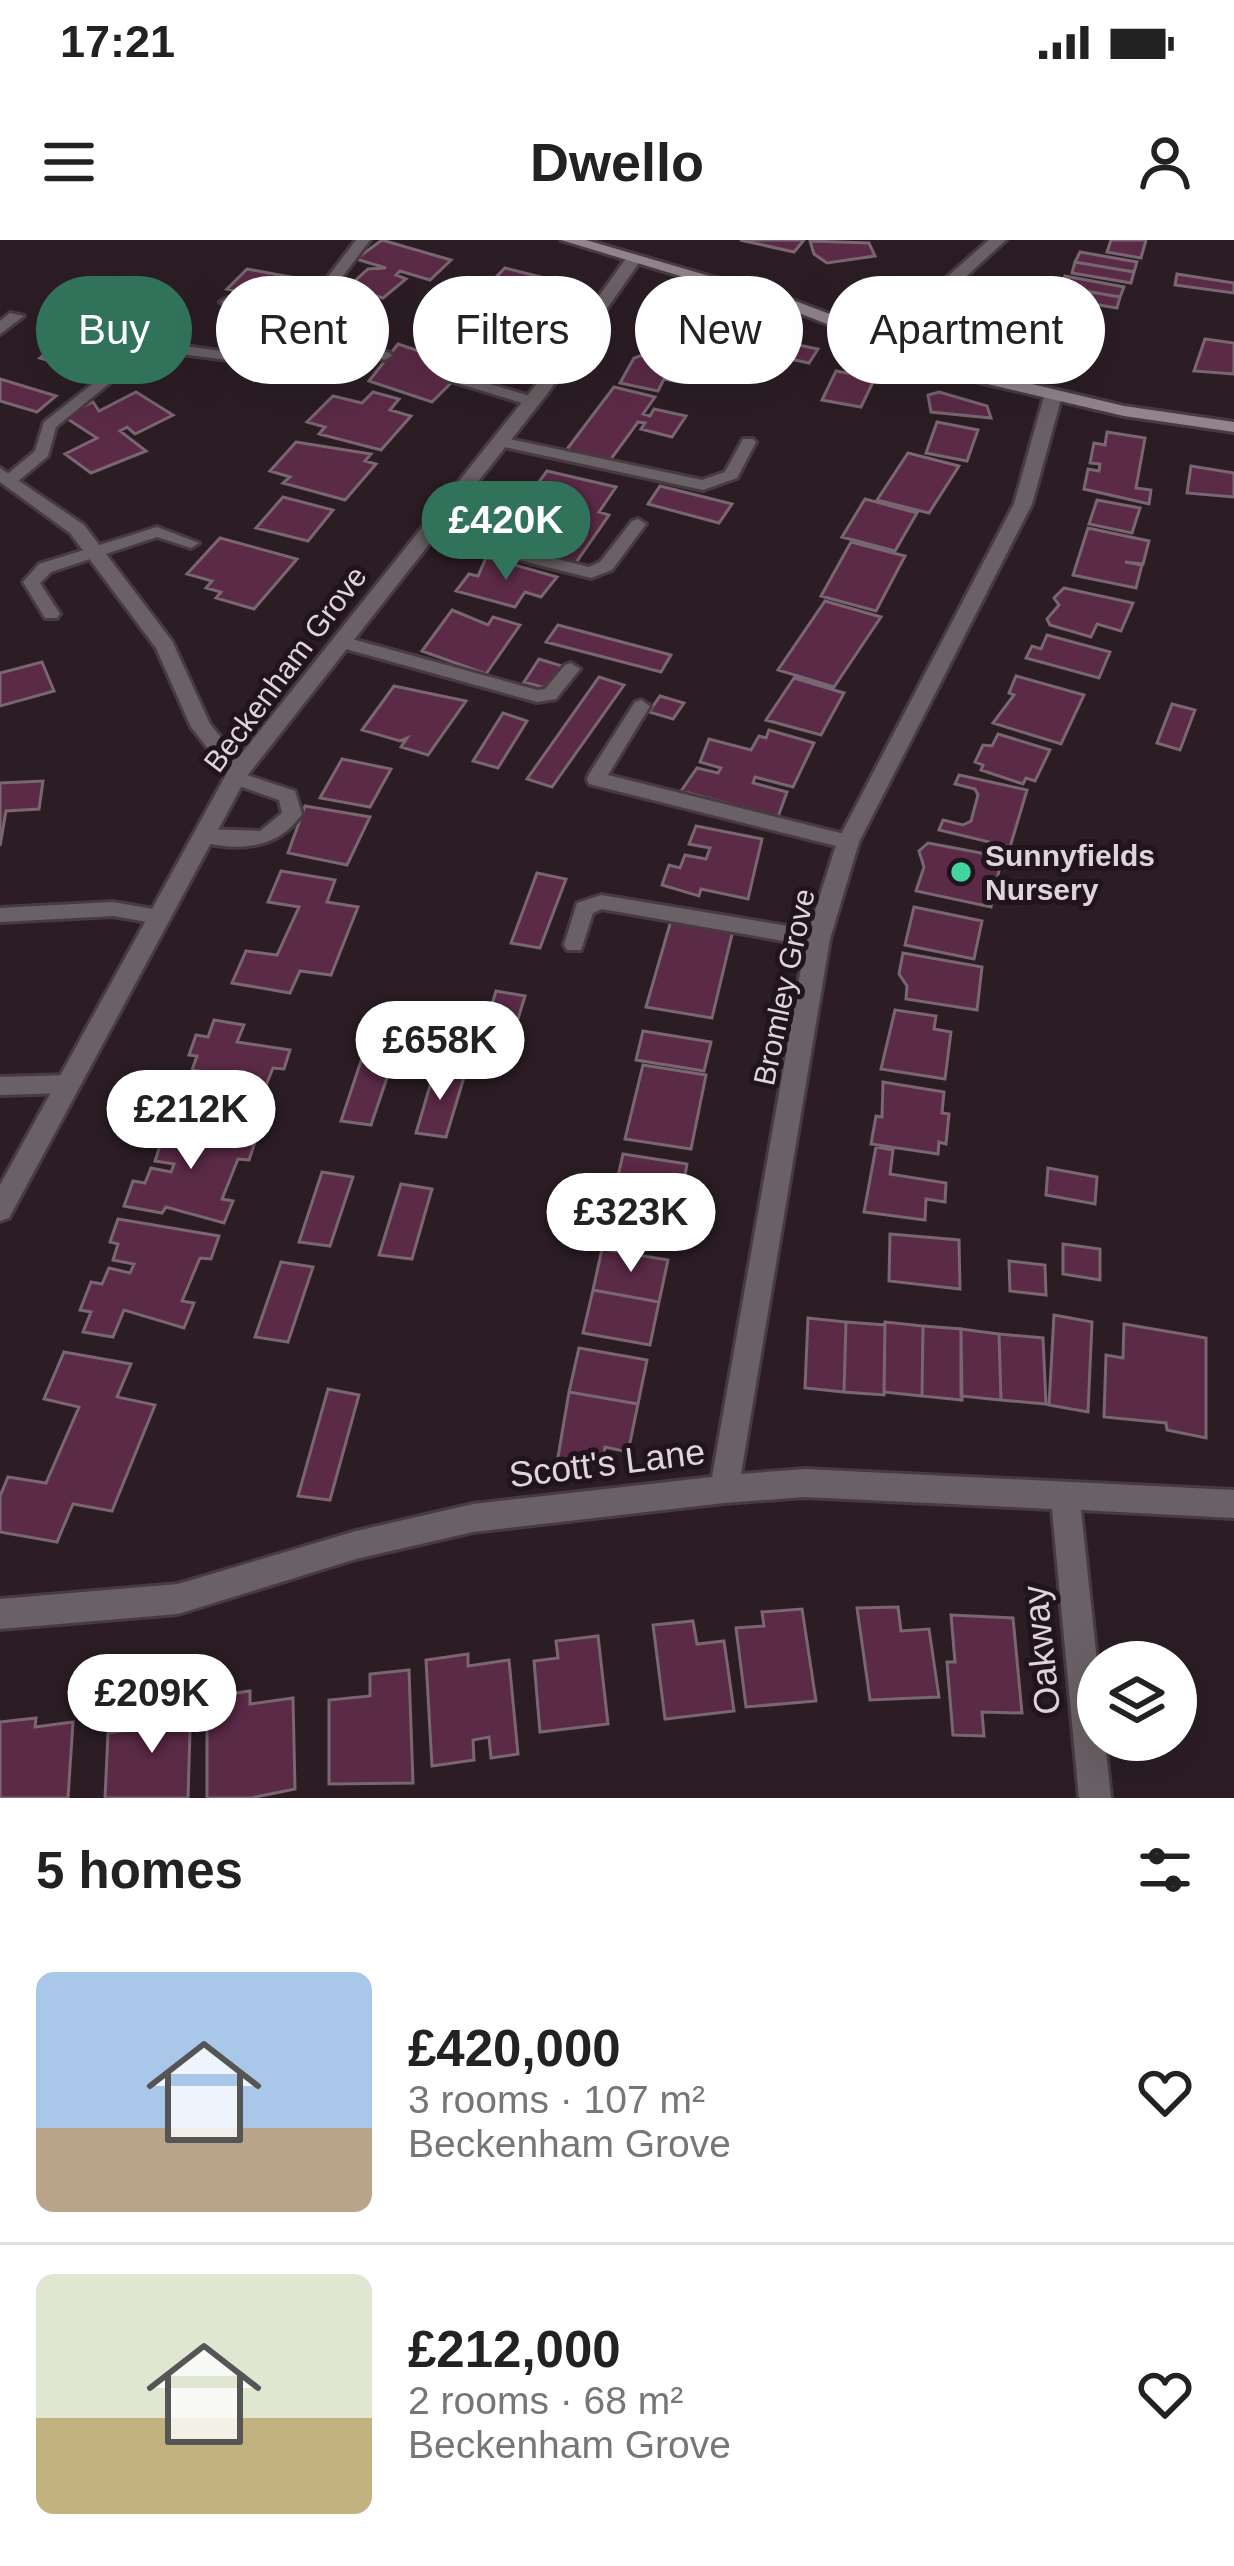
<!DOCTYPE html>
<html lang="en">
<head>
<meta charset="utf-8">
<style>
  :root { --surface:#fff; --page:#f6f6f6; --text:#222; --muted:#767676; --line:#e0e0e0; --accent:#31725b }
  body { margin:0; font-family:Helvetica,sans-serif; background:var(--page); color:var(--text); height:100vh; display:flex; flex-direction:column; font-size:45px; white-space:nowrap }
  * { box-sizing:border-box; margin:0 }
  p { font-size:39px; color:var(--muted) }
  .icon { flex:none; width:66px; height:66px; fill:none; stroke:currentColor; stroke-width:2; stroke-linecap:round; stroke-linejoin:round }
  .map { position:relative; height:1558px; overflow:hidden }
  .details { display:flex; flex-direction:column; background:var(--surface); flex:1 }
  .details>* { flex:none }
  .banner { position:absolute; left:36px; top:36px; width:1164px; height:108px; display:flex; gap:24px }
  .tools { position:absolute; left:1077px; top:1401px; display:grid; gap:24px }
  .tools a { display:grid; place-items:center; width:120px; height:120px; border-radius:50%; background:var(--surface); box-shadow:0 12px 48px #0002; font-size:60px }
  .price { position:absolute; translate:-50% -102px; padding:0 27px; border-radius:42px; background:#fff; color:#222; font-size:39px; line-height:78px; filter:drop-shadow(0 3px 6px #0008) }
  .price::after { content:''; position:absolute; left:50%; top:72px; width:36px; height:27px; margin-left:-18px; background:inherit; clip-path:polygon(0 0,100% 0,50% 100%) }
  .price.selected { background:var(--accent); color:#fff }
  ul { padding:0; list-style:none }
  li { display:flex; align-items:center; gap:36px; height:300px; padding:0 36px }
  li+li { border-top:3px solid var(--line) }
  li span { display:grid; place-items:center; flex:none; width:336px; height:240px; border-radius:18px; color:#555 }
  li>.icon { margin-inline-start:auto }
  span .icon { width:144px; height:144px; fill:#fffc; stroke-width:1 }
  li b { font-size:51px }
  h2 { display:flex; justify-content:space-between; align-items:center; height:144px; padding:0 36px; font-size:51px }
  .tag { padding:0 42px; border-radius:54px; background:var(--surface); box-shadow:0 12px 48px #0002; font-size:42px; line-height:108px }
  .tag.selected { background:var(--accent); color:#fff }
  .status { display:flex; justify-content:space-between; align-items:center; height:84px; padding:0 60px; background:var(--surface); direction:ltr }
  .status svg { height:33px; fill:currentColor }
  header { display:flex; justify-content:space-between; align-items:center; height:156px; padding:0 36px; background:var(--surface); font-size:54px; font-weight:800 }
  .map>svg:first-child { display:block }
  .building { fill:#5b2a47; stroke:#786670; stroke-width:3 }
  .lines { fill:none; stroke-linecap:round; stroke-linejoin:round }
  .lane-casing { stroke:#493a42; stroke-width:6 }
  .street-casing { stroke:#493a42; stroke-width:6 }
  .secondary-casing { stroke:#493a42; stroke-width:6 }
  .lane { fill:#696165; fill-rule:evenodd }
  .street { fill:#696165; fill-rule:evenodd }
  .secondary { fill:#91848b; fill-rule:evenodd }
  .poi-dot { fill:#43d4a0; stroke:#22141c; stroke-width:4.5 }
  .labels { text-anchor:middle; dominant-baseline:central; stroke-width:10; stroke-linejoin:round; paint-order:stroke }
  .street-label { font-size:30px; fill:#dfd4da; stroke:#22141c }
  .poi-label { font-size:30px; font-weight:bold; fill:#dfd4da; stroke:#22141c; text-anchor:start }
  .near-street-label { font-size:36px; fill:#dfd4da; stroke:#22141c }
</style>
</head>
<body>
<div class="status"><b>17:21</b><svg viewBox="0 0 49 12"><path d="M0 12V9h3v3zM5 12V6h3v6zM10 12V3h3v9zM15 12V0h3v12zM26 1h20v11H26zM47 4h2v5h-2z"/></svg></div>
<header><svg class="icon" aria-label="menu" viewBox="0 0 24 24"><path d="M4 6h16M4 12h16M4 18h16"/></svg>Dwello<svg class="icon" aria-label="person" viewBox="0 0 24 24"><circle cx="12" cy="8" r="4"/><path d="M4 21q1-7 8-7t8 7"/></svg></header>
<div class="map">
<svg width="1234" height="1558" viewBox="0 0 1234 1558">
  <rect width="100%" height="100%" fill="#2c1d25"/>
  <path class="building" d="M382 0 451 20 430 40 400 31 396 35 406 39 383 58 347 48 368 29 386 28 356 19Z
    M740 0H804L794 12Z
    M1111 0H1146L1141 18 1107 12Z
    M810 1 869 3 875 16 827 23 814 14Z
    M1080 12 1137 22 1134 32 1075 22Z
    M1075 22 1134 32 1131 43 1072 33Z
    M505 28 545 38 508 76 497 73 459 113 418 102 458 62 468 65Z
    M247 29 318 42 299 63 227 49Z
    M1177 34 1234 43V53L1175 45Z
    M1065 36 1124 47 1120 57 1061 47Z
    M1061 47 1120 57 1117 68 1057 58Z
    M110 57 138 63 112 87 83 80Z
    M1028 63 1071 71 1068 78 1101 84 1096 101 1062 95 1059 101 1020 98 1012 91 1019 89Z
    M663 80 704 89 694 105 707 107 699 119 644 107Z
    M82 83 107 90 89 105 65 98Z
    M750 95 818 109 809 123 790 119 787 124 740 113Z
    M62 99 86 106 64 125 40 118Z
    M1205 99 1234 103V134L1194 131Z
    M398 104 449 121 438 131 452 136 447 141 452 142 432 162 369 141Z
    M643 115 687 125 675 141 664 139 658 151 620 143 634 118Z
    M836 131 875 138 861 167 822 160Z
    M0 139 56 156 37 172 0 161Z
    M614 147 655 157 643 174 650 176 654 169 686 176 672 197 641 189 645 183 638 182 608 223 564 213Z
    M136 152 173 175 135 194 127 187 120 191 146 211 91 233 65 214 97 198 63 176 93 162 99 171Z
    M373 152 399 159 390 170 411 176 381 210 319 194 325 187 307 182 333 156 362 163Z
    M939 152 987 166 991 178 931 172 928 155Z
    M937 182 978 190 967 221 926 213Z
    M1107 192 1145 198 1136 248 1151 250 1149 264 1084 249 1088 229 1099 231 1100 224 1090 223 1094 203 1105 205Z
    M296 202 371 214 365 221 376 224 345 260 283 243 290 237 270 231Z
    M908 213 959 226 929 273 877 260Z
    M1191 226 1234 233V257L1187 253Z
    M547 231 616 247 599 272 609 275 575 324 494 302Z
    M660 246 732 264 719 283 648 264Z
    M283 257 333 270 308 301 256 288Z
    M865 259 917 273 895 311 842 297Z
    M1097 260 1140 268 1132 293 1089 284Z
    M1088 288 1149 301 1143 324 1125 322 1142 325 1136 348 1073 335Z
    M220 298 297 319 254 369 216 358 221 352 206 348 212 341 187 334Z
    M851 302 905 316 876 371 821 356Z
    M486 318 494 319 557 337 541 357 525 352 515 367 456 351 469 334 478 336Z
    M1064 348 1133 363 1121 391 1097 384 1091 397 1050 385 1047 379 1059 365 1054 358Z
    M825 361 881 377 834 447 778 430Z
    M452 370 488 385 493 377 520 385 486 434 422 411Z
    M558 385 671 415 661 432 546 402Z
    M1047 395 1110 412 1099 438 1026 418 1032 406 1041 409Z
    M539 419 565 427 549 449 524 442Z
    M42 422 54 451 0 466V433Z
    M1016 436 1084 455 1061 504 993 483 1014 455 1009 453Z
    M599 437 624 445 552 547 527 539Z
    M794 438 844 453 821 495 766 480Z
    M394 446 466 461 428 515 401 507 407 498 400 501 362 490Z
    M660 456 684 463 673 479 649 472Z
    M1172 464 1195 470 1180 510 1157 503Z
    M503 473 527 481 498 528 473 521Z
    M769 490 814 503 793 547 755 537 753 543 787 552 778 577 681 551 697 528 718 533 721 528 700 522 709 499 751 510 759 496 766 498Z
    M998 494 1050 510 1035 541 1026 538 1023 544 981 530 983 525 975 522 983 505 992 506Z
    M342 519 391 529 370 567 320 558Z
    M959 535 1027 550 1010 607 939 590 943 580 963 585 971 581 978 555 975 549 955 544Z
    M43 541 39 569 6 571 0 606V543Z
    M305 566 370 577 347 625 288 613Z
    M696 586 762 599 748 659 701 649 699 656 662 645 669 625 680 628 685 615 706 619 710 608 689 604Z
    M928 603 1002 617 991 667 916 651 924 627 919 611Z
    M281 631 335 640 327 662 358 667 331 735 300 731 290 753 232 743 246 711 277 715 299 667 268 662Z
    M537 633 566 639 540 708 511 703Z
    M914 667 982 681 974 719 905 705Z
    M672 677 734 686 712 778 646 767Z
    M903 713 982 727 977 770 906 759 907 746 899 734Z
    M496 751 525 756 511 802 482 798Z
    M895 770 936 776 934 789 951 792 945 839 881 829Z
    M214 780 244 785 237 802 290 810 284 829 273 828 258 865 269 867 260 887 204 873 202 878 164 872 172 849 184 851 189 837 209 841 212 833 192 830 197 816 189 815 196 795 208 797Z
    M643 791 711 802 704 831 636 820Z
    M362 818 392 823 371 885 341 881Z
    M643 825 706 835 691 909 625 899Z
    M435 829 465 834 446 897 416 893Z
    M883 842 944 852 942 873 949 874 946 904 939 902 938 914 871 904 876 876 882 877Z
    M159 883 256 899 249 920 238 919 222 959 233 961 224 983 166 967 162 973 124 966 133 941 145 943 151 928 171 932 174 924 155 921 160 906 151 904Z
    M876 907 893 910 890 934 946 943 945 962 926 959 925 980 864 972Z
    M623 914 687 924 680 964 614 954Z
    M1048 928 1097 937 1095 964 1046 955Z
    M322 932 353 937 330 1006 299 1002Z
    M401 944 432 949 412 1019 379 1015Z
    M614 954 680 964 671 1005 605 994Z
    M118 979 219 996 211 1019 200 1018 182 1061 194 1063 184 1088 124 1070 113 1097 83 1092 91 1072 80 1070 91 1042 102 1044 109 1028 130 1033 134 1024 113 1020 118 1004 110 1002Z
    M890 994 959 1000 960 1049 889 1041Z
    M1063 1004 1100 1009V1040L1063 1034Z
    M602 1009 668 1020 659 1062 593 1050Z
    M1009 1021 1045 1025 1046 1055 1010 1051Z
    M281 1022 313 1027 288 1102 255 1097Z
    M593 1050 659 1062 650 1105 583 1093Z
    M1054 1075 1092 1082 1088 1172 1049 1165Z
    M808 1078 846 1082 844 1152 805 1148Z
    M846 1082 885 1085 884 1155 844 1152Z
    M885 1082 923 1086 922 1156 884 1152Z
    M1124 1084 1206 1098V1198L1167 1190 1166 1183 1104 1177 1106 1115 1123 1118Z
    M923 1086 961 1089 962 1160 922 1156Z
    M961 1089 999 1094 1001 1160 961 1156Z
    M999 1094 1043 1098 1046 1164 1001 1160Z
    M579 1108 647 1120 638 1164 569 1152Z
    M64 1112 131 1124 117 1157 155 1165 112 1271 73 1264 57 1302 0 1292V1256L8 1237 46 1243 79 1167 44 1159Z
    M328 1149 359 1155 330 1260 298 1256Z
    M569 1152 638 1164 628 1212 605 1207 603 1220 557 1223Z
    M898 1367 901 1391 929 1389 939 1457 870 1460 857 1368Z
    M802 1369 816 1461 746 1467 736 1388 764 1386 762 1372Z
    M951 1375 1013 1378 1022 1473 982 1472 984 1496 953 1495 947 1422H955Z
    M693 1381 697 1404 724 1401 734 1471 665 1479 653 1385Z
    M598 1396 608 1484 540 1492 534 1421 558 1418 556 1401Z
    M468 1414V1426L509 1420 518 1514 491 1518 489 1497 473 1500 474 1520 432 1526 426 1420Z
    M409 1430 413 1543 329 1544V1460L370 1456V1434Z
    M250 1451V1464L293 1458 295 1549 251 1558H207V1457Z
    M191 1458 188 1558H105L108 1493 150 1487 151 1463Z
    M36 1478 35 1487 73 1482 68 1558H0V1482Z"/>
  <g class="lines">
    <g class="lane-casing">
      <path id="lane" d="M356 0H370L310 80 227 66 220 62 227 58 301 72Z
        M333 97 390 113 392 116 385 120 328 104 326 101Z
        M147 101 228 112 235 116 228 120 150 110 56 187 48 216 16 243H4V237L35 211 44 182Z
        M452 133 537 158 540 161 532 166 447 140 445 137Z
        M500 197 702 240 725 232 743 199H753L756 202 737 238 703 250 495 205V199Z
        M638 279 646 284 612 330 591 338 423 296 421 292 429 287 589 327 600 322 632 281Z
        M157 287 199 303 191 308 157 297 51 332 40 343 60 374 57 378H45L23 342 39 324Z
        M341 396 537 450 545 449 565 425 571 423 580 429 556 459 537 462 335 406V398Z
        M641 460 650 466 608 535 848 595 855 597 858 602 855 607 848 609 589 544 587 539 589 534 635 462Z
        M235 531 295 551 302 574C277 611 236 611 196 601L193 596 203 589 260 591 282 573 279 560 228 542 226 537Z
        M601 655 818 691 828 699 818 707 602 669 593 673 581 710H567L564 705 577 663Z
        M113 662 159 670 169 677 159 684 113 676 0 682V668Z
        M68 835 76 838 79 844 76 850 68 853 0 855V837Z"/>
    </g>
    <g class="street-casing">
      <path id="street" d="M989 0H1006L892 104H880V96Z
        M627 17 641 20 547 154 247 536 9 978 0 981V945L227 533 191 487 156 408 70 293 0 242V228L84 285 172 401 210 484 238 518 535 146Z
        M10 73 24 76 0 94V81Z
        M1053 151 1062 156 1032 264 859 602 830 699 741 1234 805 1229 1234 1250V1278L1081 1270 1098 1431V1500H1105L1111 1558H1079L1052 1269 805 1257 724 1263 473 1292 356 1319 178 1374 0 1389V1359L178 1344 356 1291 473 1264 712 1237 806 699 837 602 1014 264 1044 156Z"/>
    </g>
    <g class="secondary-casing">
      <path id="secondary" d="M561 0H586L798 62 982 132 1124 166 1234 182V192L1124 176 970 140 786 68Z"/>
    </g>
    <use href="#lane" class="lane"/>
    <use href="#street" class="street"/>
    <use href="#secondary" class="secondary"/>
  </g>
  <circle class="poi-dot" cx="961" cy="632" r="12"/>
  <g class="labels">
    <g class="street-label">
      <text transform="translate(285 429) rotate(-53)">Beckenham Grove</text>
      <text transform="translate(784 747) rotate(-78)">Bromley Grove</text>
    </g>
    <g class="poi-label">
      <text x="985" y="615">Sunnyfields<tspan x="985" dy="34">Nursery</tspan></text>
    </g>
    <g class="near-street-label">
      <text transform="translate(607 1223) rotate(-7)">Scott's Lane</text>
      <text transform="translate(1041 1410) rotate(-96)">Oakway</text>
    </g>
  </g>
</svg>
<div class="tools">
<a><svg class="icon" aria-label="layers" viewBox="0 0 24 24"><path d="M12 4l9 5-9 5-9-5zM3 14l9 5 9-5"/></svg></a>
</div>
<b class="price selected" style="left:506px;top:343px">£420K</b>
<b class="price" style="left:440px;top:863px">£658K</b>
<b class="price" style="left:191px;top:932px">£212K</b>
<b class="price" style="left:631px;top:1035px">£323K</b>
<b class="price" style="left:152px;top:1516px">£209K</b>
<div class="banner">
<a class="tag selected">Buy</a>
<a class="tag">Rent</a>
<a class="tag">Filters</a>
<a class="tag">New</a>
<a class="tag">Apartment</a>
</div>
</div>
<section class="details">
<h2>5 homes<svg class="icon" aria-label="filters" viewBox="0 0 24 24"><path d="M4 7h16M4 17h16"/><circle cx="9" cy="7" r="2"/><circle cx="15" cy="17" r="2"/></svg></h2>
<ul>
<li><span style="background:linear-gradient(#a9c7e8 65%,#b9a48a 0)"><svg class="icon" aria-label="home" viewBox="0 0 24 24"><path d="M3 11l9-7 9 7M6 9v11h12V9"/></svg></span><div><b>£420,000</b><p>3 rooms · 107 m²</p><p>Beckenham Grove</p></div><svg class="icon" aria-label="heart" viewBox="0 0 24 24"><path d="M12 20l-8-8c-3-5 5-10 8-4 3-6 11-1 8 4z"/></svg></li>
<li><span style="background:linear-gradient(#dfe7d0 60%,#c2b280 0)"><svg class="icon" aria-label="home" viewBox="0 0 24 24"><path d="M3 11l9-7 9 7M6 9v11h12V9"/></svg></span><div><b>£212,000</b><p>2 rooms · 68 m²</p><p>Beckenham Grove</p></div><svg class="icon" aria-label="heart" viewBox="0 0 24 24"><path d="M12 20l-8-8c-3-5 5-10 8-4 3-6 11-1 8 4z"/></svg></li>
</ul>
</section>
</body>
</html>
